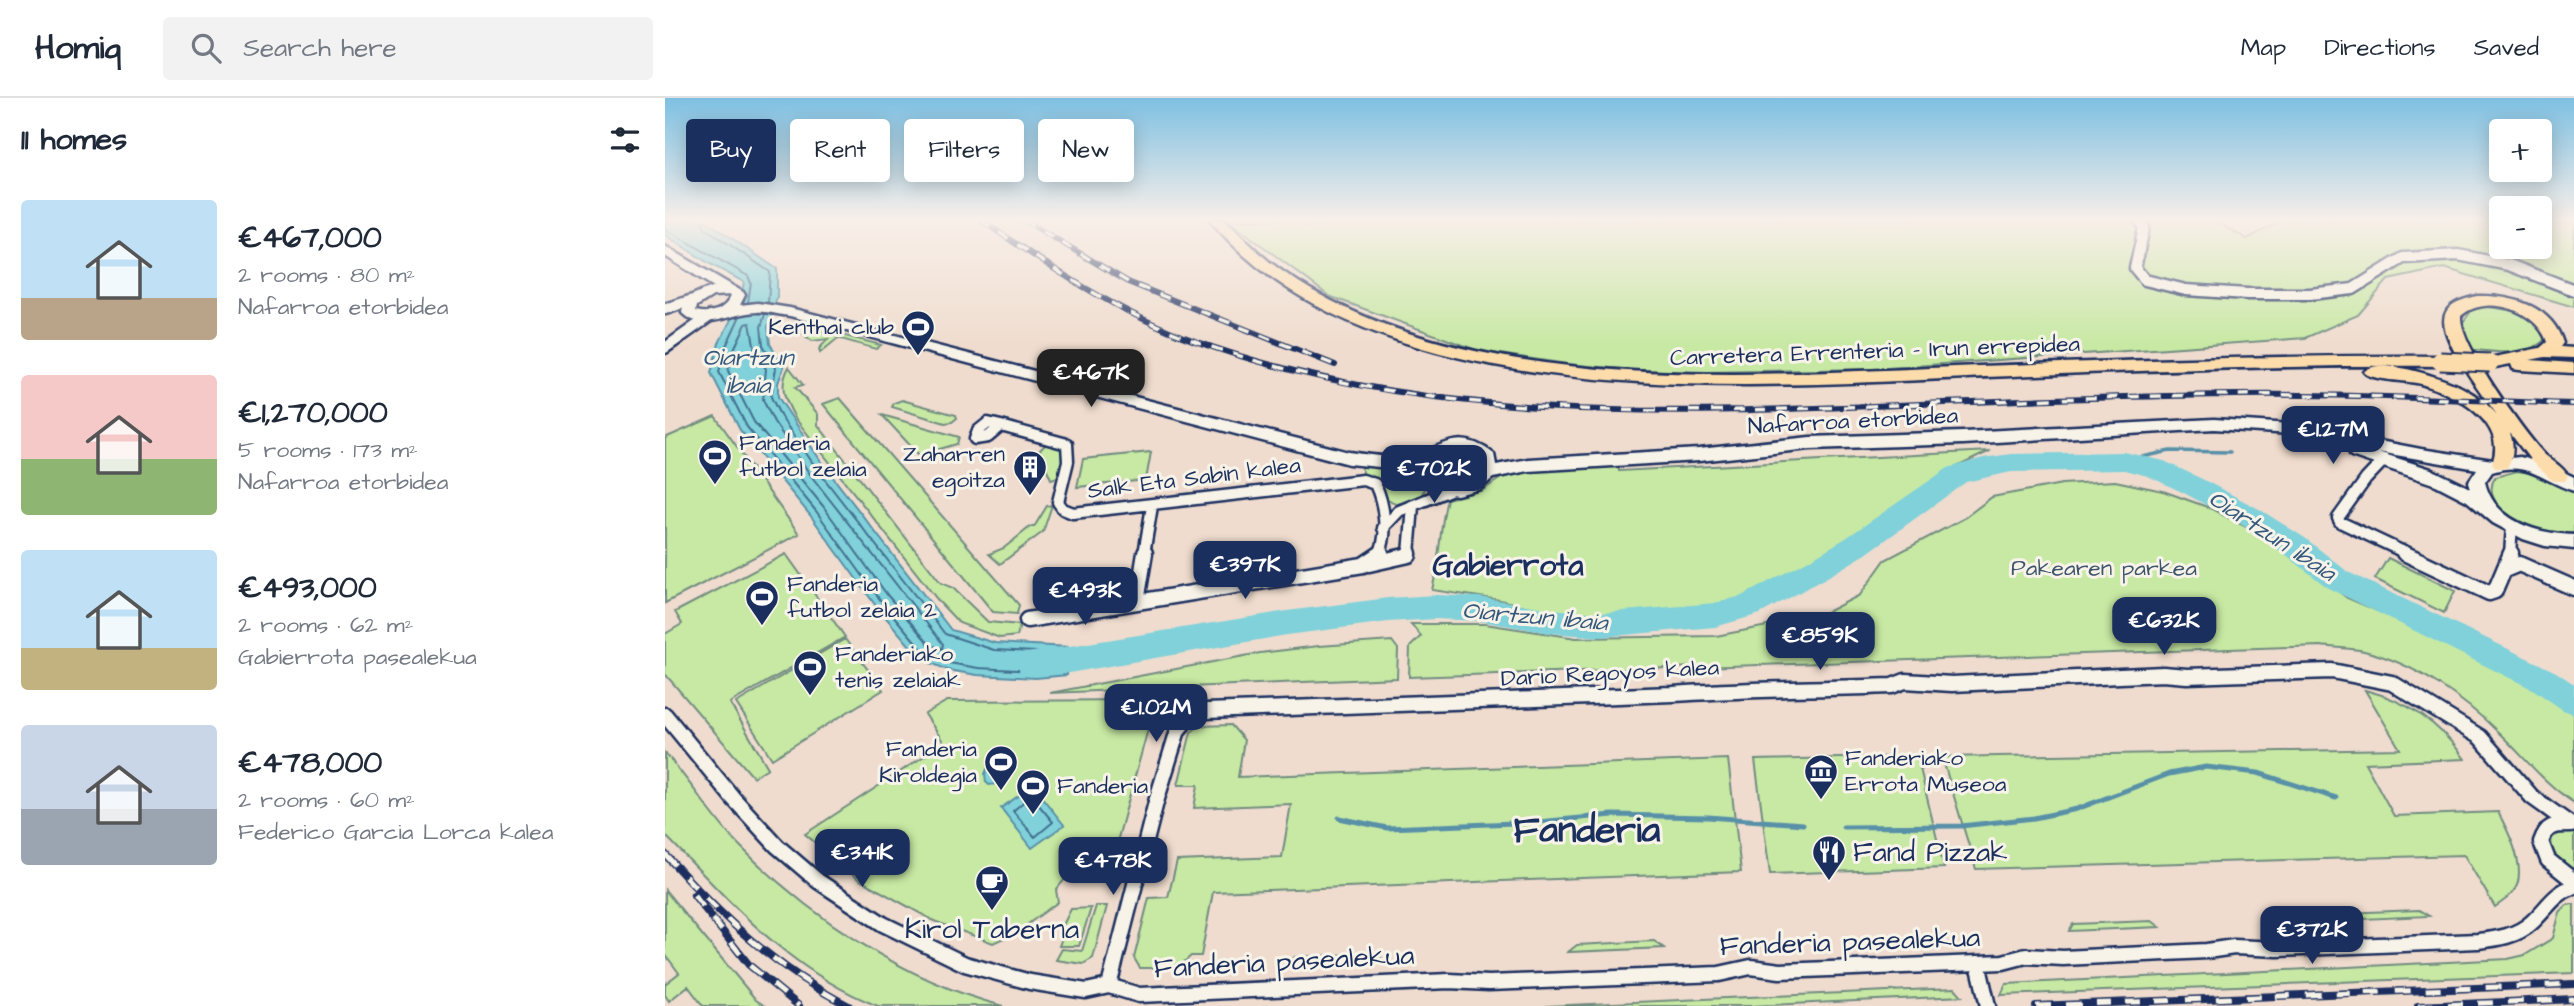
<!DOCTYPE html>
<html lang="en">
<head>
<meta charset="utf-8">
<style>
  :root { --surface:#fff; --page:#f2f2f3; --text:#1f2937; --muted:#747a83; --line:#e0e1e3; --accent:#1b2f5e }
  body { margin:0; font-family:"Architects Daughter",sans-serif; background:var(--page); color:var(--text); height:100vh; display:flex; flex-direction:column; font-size:26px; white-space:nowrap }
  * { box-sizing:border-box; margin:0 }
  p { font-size:23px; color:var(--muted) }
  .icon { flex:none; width:38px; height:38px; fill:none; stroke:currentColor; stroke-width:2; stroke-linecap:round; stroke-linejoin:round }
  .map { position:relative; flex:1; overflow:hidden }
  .sheet { display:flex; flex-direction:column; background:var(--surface); width:665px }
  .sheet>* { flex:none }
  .hud { position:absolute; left:21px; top:21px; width:665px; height:63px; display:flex; gap:14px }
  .buttons { position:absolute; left:1824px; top:21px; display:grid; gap:14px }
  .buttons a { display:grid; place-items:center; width:63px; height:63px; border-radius:7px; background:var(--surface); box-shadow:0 4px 18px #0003; font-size:35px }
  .price { position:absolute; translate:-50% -60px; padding:0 16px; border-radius:14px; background:var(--accent); color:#fff; font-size:23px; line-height:46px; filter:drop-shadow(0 2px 4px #0008) }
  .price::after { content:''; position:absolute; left:50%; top:42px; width:21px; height:16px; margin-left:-10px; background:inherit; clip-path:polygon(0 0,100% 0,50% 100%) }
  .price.selected { background:#222; color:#fff }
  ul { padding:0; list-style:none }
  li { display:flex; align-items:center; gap:21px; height:175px; padding:0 21px }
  li span { display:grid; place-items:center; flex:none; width:196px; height:140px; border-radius:7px; color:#555 }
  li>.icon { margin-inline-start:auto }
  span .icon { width:84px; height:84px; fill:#fffc; stroke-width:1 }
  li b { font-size:30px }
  h2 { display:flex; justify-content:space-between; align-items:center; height:84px; padding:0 21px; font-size:30px }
  .pill { padding:0 24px; border-radius:7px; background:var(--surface); box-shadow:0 4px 18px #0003; font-size:24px; line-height:63px }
  .pill.selected { background:var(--accent); color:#fff }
  header { display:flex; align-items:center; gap:42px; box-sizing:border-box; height:98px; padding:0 35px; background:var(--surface); border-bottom:2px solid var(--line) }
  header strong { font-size:33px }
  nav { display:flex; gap:38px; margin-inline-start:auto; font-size:24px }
  .search { width:490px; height:63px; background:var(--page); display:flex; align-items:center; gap:18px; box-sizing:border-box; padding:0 24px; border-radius:7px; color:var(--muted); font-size:26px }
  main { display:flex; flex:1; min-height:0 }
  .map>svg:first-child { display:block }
  .green { fill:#c7e9a3; stroke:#718c80; stroke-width:2 }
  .water { fill:#80d1da; stroke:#5890a8; stroke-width:2 }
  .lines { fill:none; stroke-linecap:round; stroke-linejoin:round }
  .shore { stroke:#437090; stroke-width:2 }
  .stream-far1 { stroke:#5890a8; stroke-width:3.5 }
  .stream { stroke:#5890a8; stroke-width:5 }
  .river { fill:#80d1da; fill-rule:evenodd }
  .street-far1-casing { stroke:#1b2f5e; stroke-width:15 }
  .street-casing { stroke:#1b2f5e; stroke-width:19 }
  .secondary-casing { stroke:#1b2f5e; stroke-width:5 }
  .primary-casing { stroke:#1b2f5e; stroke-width:5 }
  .street-far1 { stroke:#f7f3e8; stroke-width:10 }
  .street { stroke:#f7f3e8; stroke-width:14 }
  .secondary { fill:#f7f3e8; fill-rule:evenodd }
  .primary { fill:#fddcac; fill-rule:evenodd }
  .rail-far1-casing { stroke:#1b2f5e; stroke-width:6 }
  .rail-casing { stroke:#1b2f5e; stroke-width:8 }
  .rail-far1 { stroke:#f7f3e8; stroke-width:3.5; stroke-dasharray:11; stroke-linecap:butt }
  .rail { stroke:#f7f3e8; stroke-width:5; stroke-dasharray:15; stroke-linecap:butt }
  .primary-bridge-casing { stroke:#1b2f5e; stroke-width:21; stroke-linecap:butt }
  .primary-bridge { stroke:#fddcac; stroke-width:17 }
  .labels { text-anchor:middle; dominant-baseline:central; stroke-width:6; stroke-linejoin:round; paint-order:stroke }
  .poi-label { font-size:23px; fill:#1b2f5e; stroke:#f7f3e8; text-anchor:start }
  .street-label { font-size:23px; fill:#1b2f5e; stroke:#f7f3e8 }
  .park-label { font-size:23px; fill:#3d546c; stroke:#f7f3e8 }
  .water-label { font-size:24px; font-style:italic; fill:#34587d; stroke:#f7f3e8 }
  .near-poi-label { font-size:28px; fill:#1b2f5e; stroke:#f7f3e8; text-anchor:start }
  .near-street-label { font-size:28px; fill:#1b2f5e; stroke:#f7f3e8 }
  .district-label { font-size:30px; font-weight:bold; fill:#1b2f5e; stroke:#f7f3e8 }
  .near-district-label { font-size:37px; font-weight:bold; fill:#1b2f5e; stroke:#f7f3e8 }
</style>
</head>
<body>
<header>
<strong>Homiq</strong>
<div class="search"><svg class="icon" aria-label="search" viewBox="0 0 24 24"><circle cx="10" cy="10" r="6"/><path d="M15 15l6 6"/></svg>Search here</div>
<nav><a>Map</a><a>Directions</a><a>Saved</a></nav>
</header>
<main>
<section class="sheet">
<h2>11 homes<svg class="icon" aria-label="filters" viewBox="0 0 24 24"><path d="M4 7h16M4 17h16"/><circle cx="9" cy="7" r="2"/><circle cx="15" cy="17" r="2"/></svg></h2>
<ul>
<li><span style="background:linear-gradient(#bfe0f5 70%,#b9a48a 0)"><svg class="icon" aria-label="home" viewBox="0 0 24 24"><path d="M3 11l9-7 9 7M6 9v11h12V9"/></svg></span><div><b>€467,000</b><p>2 rooms · 80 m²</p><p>Nafarroa etorbidea</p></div></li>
<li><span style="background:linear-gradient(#f6c9c9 60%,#8fb573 0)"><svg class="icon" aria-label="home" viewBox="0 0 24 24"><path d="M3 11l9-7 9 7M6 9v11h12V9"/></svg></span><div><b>€1,270,000</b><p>5 rooms · 173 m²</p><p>Nafarroa etorbidea</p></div></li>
<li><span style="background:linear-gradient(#bfe0f5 70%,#c2b280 0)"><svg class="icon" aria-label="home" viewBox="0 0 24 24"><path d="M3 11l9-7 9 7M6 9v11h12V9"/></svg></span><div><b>€493,000</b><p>2 rooms · 62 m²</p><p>Gabierrota pasealekua</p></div></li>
<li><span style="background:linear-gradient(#c9d6e8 60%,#9aa5b1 0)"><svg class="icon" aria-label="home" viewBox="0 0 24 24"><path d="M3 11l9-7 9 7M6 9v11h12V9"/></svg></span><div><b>€478,000</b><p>2 rooms · 60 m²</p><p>Federico Garcia Lorca kalea</p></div></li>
</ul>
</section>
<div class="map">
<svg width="1909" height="908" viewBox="0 0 1909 908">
  <rect width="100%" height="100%" fill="#efdcce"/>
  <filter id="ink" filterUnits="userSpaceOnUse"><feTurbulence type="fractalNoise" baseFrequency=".0143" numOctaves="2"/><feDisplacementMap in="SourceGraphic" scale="14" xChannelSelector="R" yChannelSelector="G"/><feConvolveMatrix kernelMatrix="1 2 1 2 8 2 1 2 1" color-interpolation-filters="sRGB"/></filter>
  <g filter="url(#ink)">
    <path class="green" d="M563 122H630L641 129 692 122H1548L1582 141 1618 122H1836V149H1874V122H1909V209L1779 170 1723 182 1693 217 1640 240 1208 271 1042 274 968 272 902 266 814 253 664 198Z
      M1821 209C1844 211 1873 215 1880 241 1864 260 1827 254 1804 251L1796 227 1807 212Z
      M144 229 216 247 211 251 173 240 155 255 154 251 163 241 147 243 138 236Z
      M124 269 138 287 130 289 153 316V327L276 485 288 490 323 524 355 527 352 538 335 540 294 525 275 505 130 320C120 302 113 289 124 269Z
      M175 300 354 507 352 516 328 514 158 306Z
      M237 302 291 317 292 320 287 324 280 325 227 309 229 305Z
      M217 317 294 339 292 346 254 357Z
      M50 318 134 436 0 505V340Z
      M381 346 398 351V362L393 379 386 381 374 353Z
      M1325 353 1281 374 1130 480 1068 509 1017 517 909 520 835 502 767 492C775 462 774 432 782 401L818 392 848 372 953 367 954 373Z
      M486 354 481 382 412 389 418 361Z
      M793 355 809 359 812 372C802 383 788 385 776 375L775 366 781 359Z
      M695 367C717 370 753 364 760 391 754 403 736 411 723 401 718 397 719 390 715 385L707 380 692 378 698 374Z
      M1852 373C1872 375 1892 382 1909 395V435C1883 440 1810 414 1830 379Z
      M1450 383 1498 393 1545 410 1604 441 1682 500 1791 547 1866 585 1909 615V705C1880 686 1860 660 1835 636 1799 600 1749 565 1699 553 1685 550 1670 550 1656 548L744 579 745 549 756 538 746 526H820L911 540 1051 538 1154 518 1195 497 1220 462 1298 421 1327 399 1397 386Z
      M387 407 378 434 335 466 324 456 339 450 365 429H369L382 408Z
      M121 456 180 539 65 605 103 670 88 679 0 576V536L17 526 10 514Z
      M1723 460 1790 493 1779 515 1710 481Z
      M180 541 218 592 107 661 71 605Z
      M727 543 733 551 732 580 385 595 595 555 654 548Z
      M1700 592C1743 603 1774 625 1800 661L1700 665 1729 718 1833 714C1843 733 1858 762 1853 784 1850 796 1840 802 1830 809L1799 757 1311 771 1277 659 1735 651Z
      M491 602 450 751C425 752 406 773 391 792L393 804 352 834 328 845 269 823 193 781 140 736 279 645 260 616 282 603Z
      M566 627 579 642 573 679 1063 661 1076 774 548 794 536 858H526L512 870H475L469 860 484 800 503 799 512 763 617 759 626 706 529 710 533 687H513L526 634 534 628Z
      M0 655C26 684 46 718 73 746 143 818 240 883 338 908H213C124 874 65 803 0 737Z
      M1252 658 1279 770 1105 776 1090 662Z
      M1900 733 1909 735V775C1897 766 1883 757 1887 739Z
      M0 792 91 902 100 908H38L23 888 4 903 0 897V886L14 875 0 856Z
      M1909 806V875L1336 897 1341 886 1843 861 1860 857 1888 840 1895 814 1902 807Z
      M431 808H442L428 860 418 866 391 862 397 851 417 853Z
      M426 810 414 848H394L400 832 396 831 406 811Z
      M1754 812 1764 818 1676 822 1677 815Z
      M1487 823 1495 829 1404 833 1408 826Z
      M989 843 999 850 903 854 912 847Z
      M711 855 718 862 621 866 630 859Z
      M1290 890 1297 898 1086 908H881Z"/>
    <path class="water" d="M0 122H40L112 171V199L103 229 105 246 119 269 113 285V299L160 369 286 532 330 545 405 549 402 577 371 580 312 577 283 572 256 561 211 508 145 417 75 332 46 275 54 245 75 204 79 184 45 166 0 137Z
      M341 652 343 661 349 667 348 675 338 685 324 687 321 684 320 676 328 657Z
      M368 688 399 727 367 750 336 710Z"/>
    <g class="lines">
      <path class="shore" d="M37 122 40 130 105 174 103 205
        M0 131 83 178 86 185 83 204
        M75 218 61 248 54 274 82 329 151 413 216 503 260 555 284 565 313 570 371 573 395 570V555L329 552 280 536 154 374 116 319 106 299 111 270 98 247 96 229 100 216
        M85 225 90 252 101 271 98 302 109 324 147 379 278 546 277 551 265 547 223 498 158 408 89 324 63 273 69 251 81 226Z
        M364 699 368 700 388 724 370 739 348 713Z"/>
      <path class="stream-far1" d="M1459 363 1505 353 1565 354"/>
      <path class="stream" d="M674 720 722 730 873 724 948 717 1043 719 1138 726
        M1178 729 1296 728 1369 720 1412 711 1504 676 1541 669 1593 675 1671 700"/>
      <path class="river" d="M1459 354 1499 363 1537 381 1594 411 1640 440 1683 474 1891 574 1909 586V616L1898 612 1869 592 1663 490 1620 456 1574 425 1519 395 1483 378 1459 372 1346 374 1301 384 1201 456 1164 478 1095 516 1050 529 936 539 885 535 815 523 771 521 723 524 622 537 404 575 366 578 355 574 351 565 355 556 622 513 723 500 771 497 815 499 885 511 936 515 1050 505 1077 498 1144 462 1181 440 1283 370 1318 360 1346 356Z"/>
      <g class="street-far1-casing">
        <path id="street-far1" d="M1475 122 1479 130 1470 170 1480 182 1521 192 1582 196H1645L1688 191 1738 160 1793 157 1844 167 1909 192
          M0 211 31 201
          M0 250 45 218
          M323 325 336 328 323 339 310 341 313 333Z
          M336 328 402 346 403 363 393 404 398 411 408 415 698 382 710 386C719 405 724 437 714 456
          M1719 362 1701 381 1673 420 1675 424 1743 456
          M718 430 734 413 785 392
          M479 456 487 408
          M744 456 748 408
          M1845 456 1847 428"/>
      </g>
      <g class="street-casing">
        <path id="street" d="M1739 455 1824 495 1830 493 1846 455
          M704 466 744 457V455
          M1842 471 1854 466 1909 490
          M472 503 480 455
          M362 522 698 467 716 455
          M0 617 68 700 112 748 153 783 218 826 300 866 365 884 421 893 444 888 474 897 784 883 824 885 1054 876 1086 869 1115 873 1338 864 1361 858 1398 860 1542 853 1569 849 1613 851 1813 843C1832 841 1852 838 1866 825 1882 811 1888 796 1909 788
          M1905 727C1888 727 1882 727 1876 744L1883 762 1909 783
          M1313 865 1323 908
          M444 888 491 704 513 632 524 619 541 613 1008 596C1081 591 1154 591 1227 588L1240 583 1287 586 1498 576 1522 578 1667 573 1727 585 1815 639 1867 699 1906 727"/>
      </g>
      <g class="secondary-casing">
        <path id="secondary" d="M0 148 78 194 80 197 75 207 93 205 125 210 684 354C700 356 717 359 733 359 773 358 788 324 829 356L831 367 863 361 1034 351 1145 339 1298 334 1549 321 1626 326 1756 351 1828 362 1855 359 1884 367 1909 379V393C1878 384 1863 362 1827 374L1820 384C1829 423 1872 436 1909 437V451L1880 448 1858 441 1828 425 1802 403 1771 387 1686 358 1684 354 1689 349 1626 336 1549 331 1298 346 1145 351 1034 363 863 373 828 380 815 391 792 397 769 393 754 377 755 366 734 371 684 366 125 218C114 217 102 213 92 214 69 214 36 235 17 215 19 198 34 193 49 189L0 158ZM66 197C61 212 45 217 31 213L32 208 48 198ZM790 353 805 354 815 362V373C803 385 774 394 770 371L774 361ZM1713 354 1812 371 1804 383 1805 390 1766 371Z"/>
      </g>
      <g class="primary-casing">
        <path id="primary" d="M545 122H560C575 136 590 152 606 165 791 305 1096 276 1315 268 1469 262 1622 257 1775 258L1783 263 1775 268C1632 267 1490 272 1347 278 1110 287 714 326 545 122Z
          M1812 198C1848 197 1887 208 1898 245L1895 249 1909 250V260L1880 259 1865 262 1909 265V275L1854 272 1848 271 1846 266 1825 270 1819 269 1817 265 1819 261 1875 250 1882 244C1872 212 1821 195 1796 218 1794 246 1858 333 1879 356 1887 363 1897 368 1903 378L1900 383H1888L1867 364 1845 335C1849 347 1849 358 1842 370H1830L1827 365C1844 324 1788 295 1756 286 1742 282 1706 283 1699 274 1712 257 1781 281 1798 290 1811 297 1823 306 1832 317 1819 297 1772 240 1780 217 1784 204 1801 201 1812 198Z"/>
      </g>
      <use href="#street-far1" class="street-far1"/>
      <use href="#street" class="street"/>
      <use href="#secondary" class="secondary"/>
      <use href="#primary" class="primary"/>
      <g class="rail-far1-casing">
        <path id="rail-far1" d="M316 122C383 168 453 215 530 243 796 339 1082 311 1359 302 1452 299 1545 296 1638 297 1729 298 1819 303 1909 306
          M359 122 463 184 670 267"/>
      </g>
      <g class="rail-casing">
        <path id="rail" d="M0 756C54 817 111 871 184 908
          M29 797 84 867 134 908
          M1371 908 1909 886
          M1753 908 1909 901"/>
      </g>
      <use href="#rail-far1" class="rail-far1"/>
      <use href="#rail" class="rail"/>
      <g class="primary-bridge-casing">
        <path id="primary-bridge" d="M1775 263 1825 265"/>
      </g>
      <use href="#primary-bridge" class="primary-bridge"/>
    </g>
  </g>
  <linearGradient id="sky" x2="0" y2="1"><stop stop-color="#7ec0e2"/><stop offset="0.49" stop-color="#f8efe9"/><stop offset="1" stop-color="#f8efe9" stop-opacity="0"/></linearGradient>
  <rect width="1909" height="249" fill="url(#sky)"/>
  <defs>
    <g id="stadium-pin" transform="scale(1.75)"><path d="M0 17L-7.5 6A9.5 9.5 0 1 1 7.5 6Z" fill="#1b2f5e" stroke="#f7f3e8"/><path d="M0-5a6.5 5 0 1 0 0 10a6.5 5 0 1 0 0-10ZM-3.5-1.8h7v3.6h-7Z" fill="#fff"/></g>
    <g id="building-pin" transform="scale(1.75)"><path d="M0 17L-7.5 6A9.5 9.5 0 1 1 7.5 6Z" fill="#1b2f5e" stroke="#f7f3e8"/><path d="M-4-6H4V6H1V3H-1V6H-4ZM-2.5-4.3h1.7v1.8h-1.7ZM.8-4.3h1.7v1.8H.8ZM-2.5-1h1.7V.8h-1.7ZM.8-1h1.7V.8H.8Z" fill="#fff"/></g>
    <g id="museum-pin" transform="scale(1.75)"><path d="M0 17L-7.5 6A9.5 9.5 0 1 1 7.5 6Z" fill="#1b2f5e" stroke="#f7f3e8"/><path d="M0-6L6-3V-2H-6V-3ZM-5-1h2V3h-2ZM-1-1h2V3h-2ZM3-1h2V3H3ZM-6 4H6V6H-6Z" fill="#fff"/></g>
    <g id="restaurant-pin" transform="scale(1.75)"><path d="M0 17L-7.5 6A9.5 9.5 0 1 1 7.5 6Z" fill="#1b2f5e" stroke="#f7f3e8"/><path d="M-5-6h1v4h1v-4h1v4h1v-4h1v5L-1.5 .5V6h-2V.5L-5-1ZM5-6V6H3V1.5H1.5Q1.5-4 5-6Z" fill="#fff"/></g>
    <g id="cafe-pin" transform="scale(1.75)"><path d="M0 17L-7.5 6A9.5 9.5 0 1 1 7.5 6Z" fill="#1b2f5e" stroke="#f7f3e8"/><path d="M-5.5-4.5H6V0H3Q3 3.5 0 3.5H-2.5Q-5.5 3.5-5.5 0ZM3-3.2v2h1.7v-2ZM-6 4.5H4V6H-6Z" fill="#fff"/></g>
  </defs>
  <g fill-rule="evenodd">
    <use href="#stadium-pin" x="253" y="229"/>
    <use href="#stadium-pin" x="50" y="358"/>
    <use href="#building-pin" x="365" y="369"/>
    <use href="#stadium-pin" x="97" y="499"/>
    <use href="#stadium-pin" x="145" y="569"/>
    <use href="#stadium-pin" x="336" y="664"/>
    <use href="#museum-pin" x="1156" y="673"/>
    <use href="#stadium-pin" x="368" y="688"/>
    <use href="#restaurant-pin" x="1164" y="754"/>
    <use href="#cafe-pin" x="327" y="784"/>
  </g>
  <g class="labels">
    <g class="poi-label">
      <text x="229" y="229" text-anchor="end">Kenthai club</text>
      <text x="74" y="345">Fanderia<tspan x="74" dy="26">futbol zelaia</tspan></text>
      <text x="340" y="356" text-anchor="end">Zaharren<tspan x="340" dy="26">egoitza</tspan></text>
      <text x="122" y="486">Fanderia<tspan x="122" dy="26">futbol zelaia 2</tspan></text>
      <text x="170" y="556">Fanderiako<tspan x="170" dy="26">tenis zelaiak</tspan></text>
      <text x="312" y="651" text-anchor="end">Fanderia<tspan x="312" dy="26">Kiroldegia</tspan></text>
      <text x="1180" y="660">Fanderiako<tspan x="1180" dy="26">Errota Museoa</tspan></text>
      <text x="392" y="688">Fanderia</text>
    </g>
    <g class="street-label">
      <text transform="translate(1210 253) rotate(-2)">Carretera Errenteria – Irun errepidea</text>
      <text transform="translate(1188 323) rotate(-3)">Nafarroa etorbidea</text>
      <text transform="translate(529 380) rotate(-7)">Salk Eta Sabin kalea</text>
      <text transform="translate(945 575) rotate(-3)">Dario Regoyos kalea</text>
    </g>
    <g class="park-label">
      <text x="1439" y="470">Pakearen parkea</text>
    </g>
    <g class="water-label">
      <text x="83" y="260">Oiartzun<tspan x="83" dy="28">ibaia</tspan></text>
      <text transform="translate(1607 438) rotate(33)">Oiartzun ibaia</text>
      <text transform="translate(870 519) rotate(5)">Oiartzun ibaia</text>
    </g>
    <g class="near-poi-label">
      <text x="1188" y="754">Fand Pizzak</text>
      <text x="327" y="831" text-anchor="middle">Kirol Taberna</text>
    </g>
    <g class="near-street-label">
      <text transform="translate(1185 844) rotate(-2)">Fanderia pasealekua</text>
      <text transform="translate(619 864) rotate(-3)">Fanderia pasealekua</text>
    </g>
    <g class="district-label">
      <text x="843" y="468">Gabierrota</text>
    </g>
    <g class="near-district-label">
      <text x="922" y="733">Fanderia</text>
    </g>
  </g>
</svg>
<div class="buttons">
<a>+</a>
<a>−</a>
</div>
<b class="price selected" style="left:426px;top:311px">€467K</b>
<b class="price" style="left:1668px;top:368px">€1.27M</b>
<b class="price" style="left:769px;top:407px">€702K</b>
<b class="price" style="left:580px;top:503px">€397K</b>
<b class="price" style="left:420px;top:529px">€493K</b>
<b class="price" style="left:1499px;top:559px">€632K</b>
<b class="price" style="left:1155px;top:574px">€859K</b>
<b class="price" style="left:491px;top:646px">€1.02M</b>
<b class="price" style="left:197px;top:791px">€341K</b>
<b class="price" style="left:448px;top:799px">€478K</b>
<b class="price" style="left:1647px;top:868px">€372K</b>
<div class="hud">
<a class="pill selected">Buy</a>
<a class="pill">Rent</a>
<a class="pill">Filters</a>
<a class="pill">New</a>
</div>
</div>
</main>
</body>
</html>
